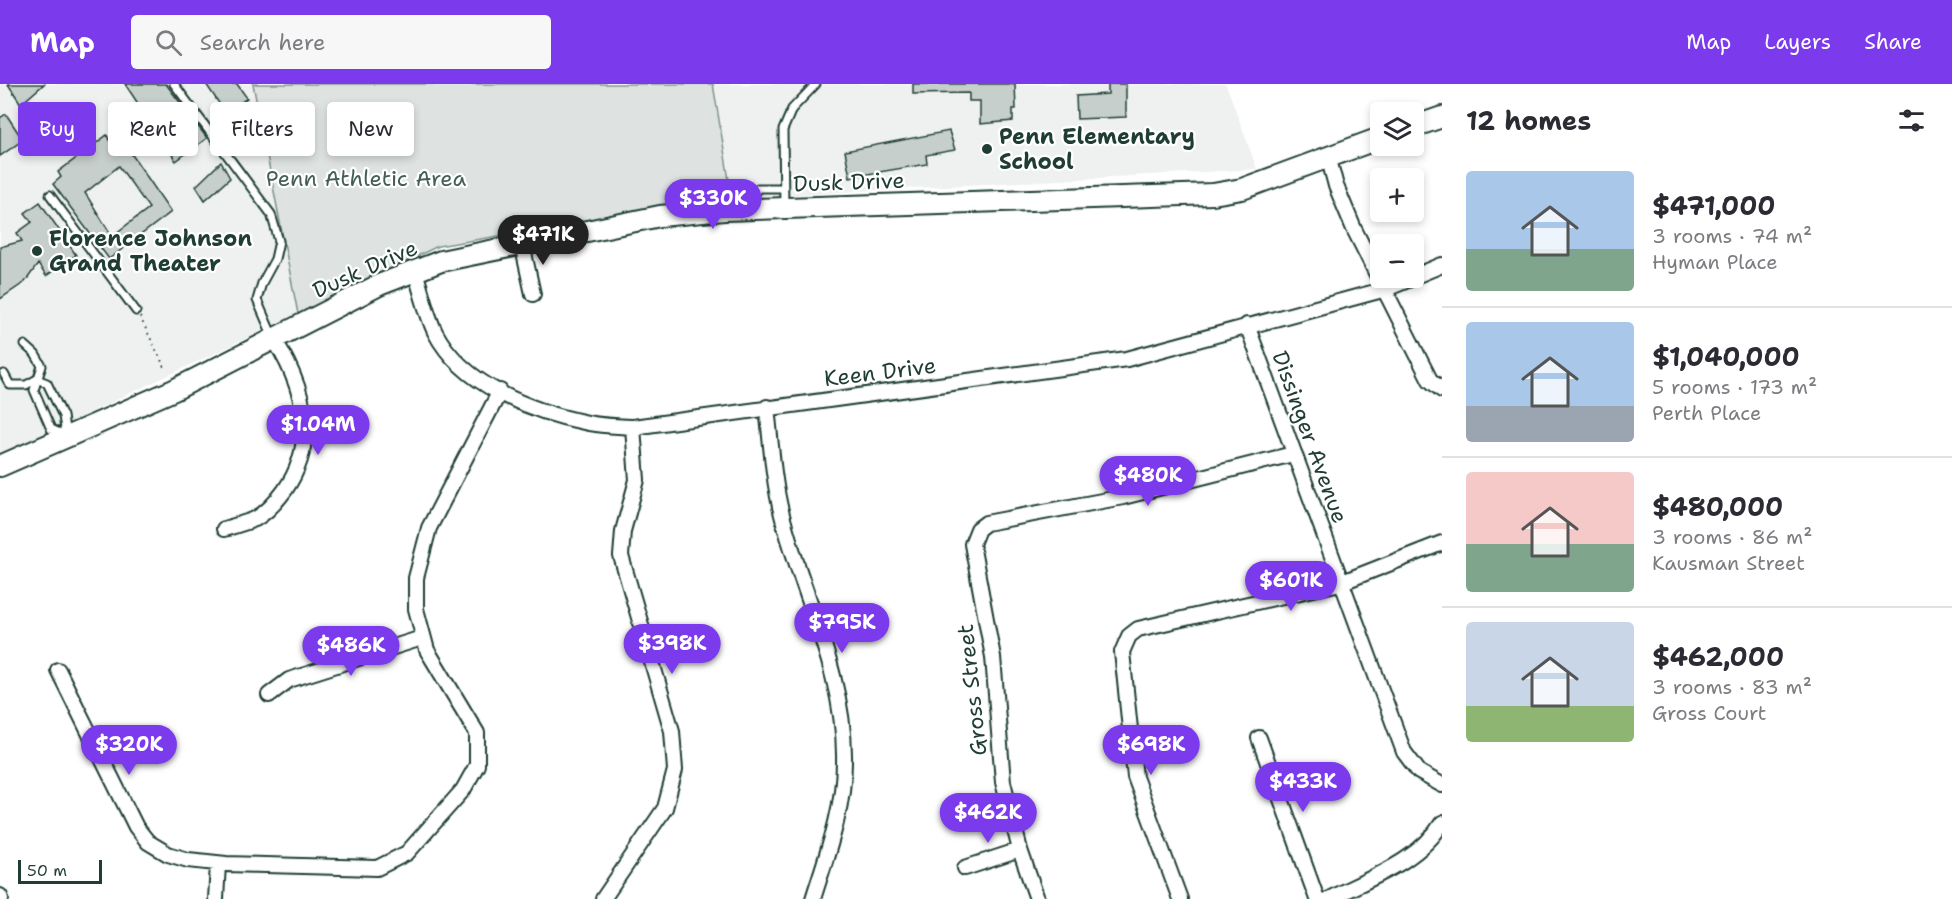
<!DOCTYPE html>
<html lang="en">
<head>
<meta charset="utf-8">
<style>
  :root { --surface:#fff; --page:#f7f7f7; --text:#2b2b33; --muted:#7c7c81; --line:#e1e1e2; --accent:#7c3aed }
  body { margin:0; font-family:"Shantell Sans",sans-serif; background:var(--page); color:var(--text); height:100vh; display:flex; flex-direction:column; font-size:22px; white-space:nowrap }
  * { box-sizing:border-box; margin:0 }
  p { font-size:20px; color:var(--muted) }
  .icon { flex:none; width:33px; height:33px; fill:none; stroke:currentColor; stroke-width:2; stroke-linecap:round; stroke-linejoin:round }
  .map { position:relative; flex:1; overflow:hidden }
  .drawer { display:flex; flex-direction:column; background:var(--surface); width:510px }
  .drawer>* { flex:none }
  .top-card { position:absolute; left:18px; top:18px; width:570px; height:54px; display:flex; gap:12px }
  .tools { position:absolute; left:1370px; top:18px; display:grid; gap:12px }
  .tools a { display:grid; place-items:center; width:54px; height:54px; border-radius:6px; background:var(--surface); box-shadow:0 3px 9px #0003; font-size:30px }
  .scale { position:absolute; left:18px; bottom:15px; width:84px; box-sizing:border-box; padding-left:6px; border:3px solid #1f3d34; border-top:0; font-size:16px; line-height:21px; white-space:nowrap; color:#1f3d34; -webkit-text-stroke:4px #fff; paint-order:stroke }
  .price { position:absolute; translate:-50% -51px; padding:0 14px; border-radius:21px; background:var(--accent); color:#fff; font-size:20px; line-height:39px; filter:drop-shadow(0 2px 3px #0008) }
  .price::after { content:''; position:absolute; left:50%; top:36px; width:18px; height:14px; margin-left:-9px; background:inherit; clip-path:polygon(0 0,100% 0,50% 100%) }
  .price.active { background:#222; color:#fff }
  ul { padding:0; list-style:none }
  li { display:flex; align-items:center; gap:18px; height:150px; padding:0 24px }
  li+li { border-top:2px solid var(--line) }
  li span { display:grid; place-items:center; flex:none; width:168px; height:120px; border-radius:6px; color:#555 }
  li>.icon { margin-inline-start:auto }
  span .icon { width:72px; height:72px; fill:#fffc; stroke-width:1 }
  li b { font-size:26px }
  h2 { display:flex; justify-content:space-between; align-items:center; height:72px; padding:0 24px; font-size:26px }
  .pill { padding:0 21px; border-radius:6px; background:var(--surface); box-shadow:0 3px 9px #0003; font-size:21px; line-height:54px }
  .pill.active { background:var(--accent); color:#fff }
  header { display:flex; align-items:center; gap:36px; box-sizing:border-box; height:84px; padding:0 30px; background:var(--accent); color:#fff }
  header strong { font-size:28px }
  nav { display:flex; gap:33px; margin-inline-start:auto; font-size:21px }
  .search { width:420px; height:54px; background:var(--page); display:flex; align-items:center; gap:15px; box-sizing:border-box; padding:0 21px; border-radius:6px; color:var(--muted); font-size:22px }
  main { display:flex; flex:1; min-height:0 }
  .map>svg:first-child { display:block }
  .built { fill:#eef1f0 }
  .green { fill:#dee3e2; stroke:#7e908b; stroke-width:1.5 }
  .building { fill:#c7cfcc; stroke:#1f3d34; stroke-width:1.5; fill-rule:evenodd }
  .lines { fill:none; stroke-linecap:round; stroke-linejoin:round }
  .lane-casing { stroke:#1f3d34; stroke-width:11 }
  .street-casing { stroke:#1f3d34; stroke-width:18 }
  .secondary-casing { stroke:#1f3d34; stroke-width:24 }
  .path { stroke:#1f3d34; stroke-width:2; stroke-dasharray:1.5 4.5; stroke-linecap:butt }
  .lane { stroke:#fff; stroke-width:7 }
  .street { stroke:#fff; stroke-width:14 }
  .secondary { stroke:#fff; stroke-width:20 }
  .poi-dot { fill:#1f3d34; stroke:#fff; stroke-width:2 }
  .labels { text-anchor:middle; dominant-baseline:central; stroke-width:4.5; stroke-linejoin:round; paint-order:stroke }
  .poi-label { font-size:22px; font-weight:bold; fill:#1f3d34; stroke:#fff; text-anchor:start }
  .park-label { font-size:22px; fill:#455e57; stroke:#fff }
  .street-label { font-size:22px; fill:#1f3d34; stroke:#fff }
</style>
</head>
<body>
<header>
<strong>Map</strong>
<div class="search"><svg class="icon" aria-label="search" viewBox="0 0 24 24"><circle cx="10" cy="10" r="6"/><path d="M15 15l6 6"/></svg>Search here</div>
<nav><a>Map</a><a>Layers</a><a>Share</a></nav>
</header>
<main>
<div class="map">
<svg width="1442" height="815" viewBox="0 0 1442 815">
  <rect width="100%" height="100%" fill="#fff"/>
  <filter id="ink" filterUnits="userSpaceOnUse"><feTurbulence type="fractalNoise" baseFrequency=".0167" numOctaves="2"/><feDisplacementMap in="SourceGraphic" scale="12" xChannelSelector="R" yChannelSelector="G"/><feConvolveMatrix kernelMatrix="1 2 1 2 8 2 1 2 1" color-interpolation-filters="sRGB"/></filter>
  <g filter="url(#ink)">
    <path class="built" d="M0 0H253L298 230 0 371Z
      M713 0H1226L1257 85 732 114Z"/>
    <path class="green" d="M253 0H713L732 114 438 162 298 230Z"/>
    <path class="building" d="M8 0H44L21 20Z
      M125 0H166L207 54 176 77Z
      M206 0H237L247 14 237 21 257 50 239 63 225 42 231 37Z
      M913 0H1015L1016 25H1013V37L980 40V17H969V9L913 10Z
      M1108 0H1126V33L1077 35 1076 12 1108 10Z
      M6 30 23 56 0 72V34Z
      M949 47 955 66 926 71 927 80 850 93 845 67Z
      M118 50 171 128 109 175 53 100 61 93 58 88 107 51 109 56ZM119 82 149 124 112 152 85 109Z
      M221 78 230 94 205 116 196 102Z
      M40 118 76 171 46 192 38 180 25 198 0 215V163L22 157 17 149 32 138 25 129Z"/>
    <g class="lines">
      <g class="lane-casing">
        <path id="lane" d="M174 0 271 130 279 157 275 175 262 199 257 216 273 253
          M50 111 136 227
          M784 122 783 46 792 25 816 0
          M754 125V110L758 104H784
          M25 261 35 270 42 282 34 306 51 345 64 351
          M4 290 10 301H26L37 295 47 299 63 332 66 352"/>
      </g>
      <g class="street-casing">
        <path id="street" d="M1328 72 1336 102 1354 145 1430 296 1442 306
          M522 160 533 210
          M415 187C421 206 426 229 435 248 462 301 532 328 588 339 602 342 618 342 633 343L1127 275 1386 205 1413 194
          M1413 193 1442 181
          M1247 241 1404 668 1419 688 1442 701
          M767 323C771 359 773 396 782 431 803 513 846 592 844 678 844 725 827 770 813 815
          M224 445C234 442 245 439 255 435 266 429 277 417 285 406 319 357 304 303 274 255
          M58 586 136 743 148 758 168 770 188 776 226 780 377 784 407 769 463 706 477 681V649L427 566 416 525V494L429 444 500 307
          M269 611 289 596 422 554
          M1259 654 1317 815
          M965 784 1020 766
          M0 812 1 815
          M216 815 218 780
          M603 815 665 724 675 686 672 647 621 472 623 447 637 396 633 343
          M1037 815 1020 766 1003 698 993 573 972 460 978 445 986 439 1123 413 1293 370
          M1180 815 1135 693 1122 568 1129 552 1138 545 1340 499 1442 459
          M1329 815C1367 795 1419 778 1442 739"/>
      </g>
      <g class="secondary-casing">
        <path id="secondary" d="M1413 43 1442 33
          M0 382 174 306 379 201 441 177 660 132 724 126 1213 110 1242 105 1380 54"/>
      </g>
      <path class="path" d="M140 233 165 284"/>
      <use href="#lane" class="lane"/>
      <use href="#street" class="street"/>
      <use href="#secondary" class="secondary"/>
    </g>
  </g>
  <g class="poi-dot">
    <circle cx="987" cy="65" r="6"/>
    <circle cx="37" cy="167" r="6"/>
  </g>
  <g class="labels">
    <g class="poi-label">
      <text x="999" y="52">Penn Elementary<tspan x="999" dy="25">School</tspan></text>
      <text x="49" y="154">Florence Johnson<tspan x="49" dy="25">Grand Theater</tspan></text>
    </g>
    <g class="park-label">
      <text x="366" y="94">Penn Athletic Area</text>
    </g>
    <g class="street-label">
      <text transform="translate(849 98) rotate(-2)">Dusk Drive</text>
      <text transform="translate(365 185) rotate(-24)">Dusk Drive</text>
      <text transform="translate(880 288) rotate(-7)">Keen Drive</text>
      <text transform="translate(1310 353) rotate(70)">Dissinger Avenue</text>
      <text transform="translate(972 606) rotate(-96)">Gross Street</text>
    </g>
  </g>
</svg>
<div class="tools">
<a><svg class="icon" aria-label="layers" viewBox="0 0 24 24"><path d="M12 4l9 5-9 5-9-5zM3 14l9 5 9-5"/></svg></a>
<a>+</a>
<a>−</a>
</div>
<div class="scale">50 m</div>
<b class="price" style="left:713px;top:146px">$330K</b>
<b class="price active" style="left:543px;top:182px">$471K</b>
<b class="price" style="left:318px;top:372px">$1.04M</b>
<b class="price" style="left:1148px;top:423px">$480K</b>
<b class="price" style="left:1291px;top:528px">$601K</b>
<b class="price" style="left:842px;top:570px">$795K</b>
<b class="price" style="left:672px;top:591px">$398K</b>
<b class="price" style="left:351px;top:593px">$486K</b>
<b class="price" style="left:129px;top:692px">$320K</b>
<b class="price" style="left:1151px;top:692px">$698K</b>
<b class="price" style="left:1303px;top:729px">$433K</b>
<b class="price" style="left:988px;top:760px">$462K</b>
<div class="top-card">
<a class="pill active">Buy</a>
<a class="pill">Rent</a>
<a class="pill">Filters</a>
<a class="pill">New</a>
</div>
</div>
<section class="drawer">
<h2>12 homes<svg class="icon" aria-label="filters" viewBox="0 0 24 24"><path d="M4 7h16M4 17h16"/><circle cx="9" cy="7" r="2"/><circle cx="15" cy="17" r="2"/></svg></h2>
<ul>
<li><span style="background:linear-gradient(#a9c7e8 65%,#7fa58c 0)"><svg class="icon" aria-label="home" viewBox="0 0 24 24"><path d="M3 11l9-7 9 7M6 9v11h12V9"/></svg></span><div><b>$471,000</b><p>3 rooms · 74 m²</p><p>Hyman Place</p></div></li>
<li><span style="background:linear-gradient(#a9c7e8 70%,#9aa5b1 0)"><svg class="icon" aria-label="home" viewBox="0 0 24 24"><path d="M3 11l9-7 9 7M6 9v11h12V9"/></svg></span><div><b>$1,040,000</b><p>5 rooms · 173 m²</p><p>Perth Place</p></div></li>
<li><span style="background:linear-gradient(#f6c9c9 60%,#7fa58c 0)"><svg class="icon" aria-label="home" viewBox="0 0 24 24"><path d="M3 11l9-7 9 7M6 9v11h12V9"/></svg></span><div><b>$480,000</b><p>3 rooms · 86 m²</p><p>Kausman Street</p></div></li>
<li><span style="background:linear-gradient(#c9d6e8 70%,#8fb573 0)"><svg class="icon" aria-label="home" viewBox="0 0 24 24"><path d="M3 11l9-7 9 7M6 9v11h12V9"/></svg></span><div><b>$462,000</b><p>3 rooms · 83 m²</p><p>Gross Court</p></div></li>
</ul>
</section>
</main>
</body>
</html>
